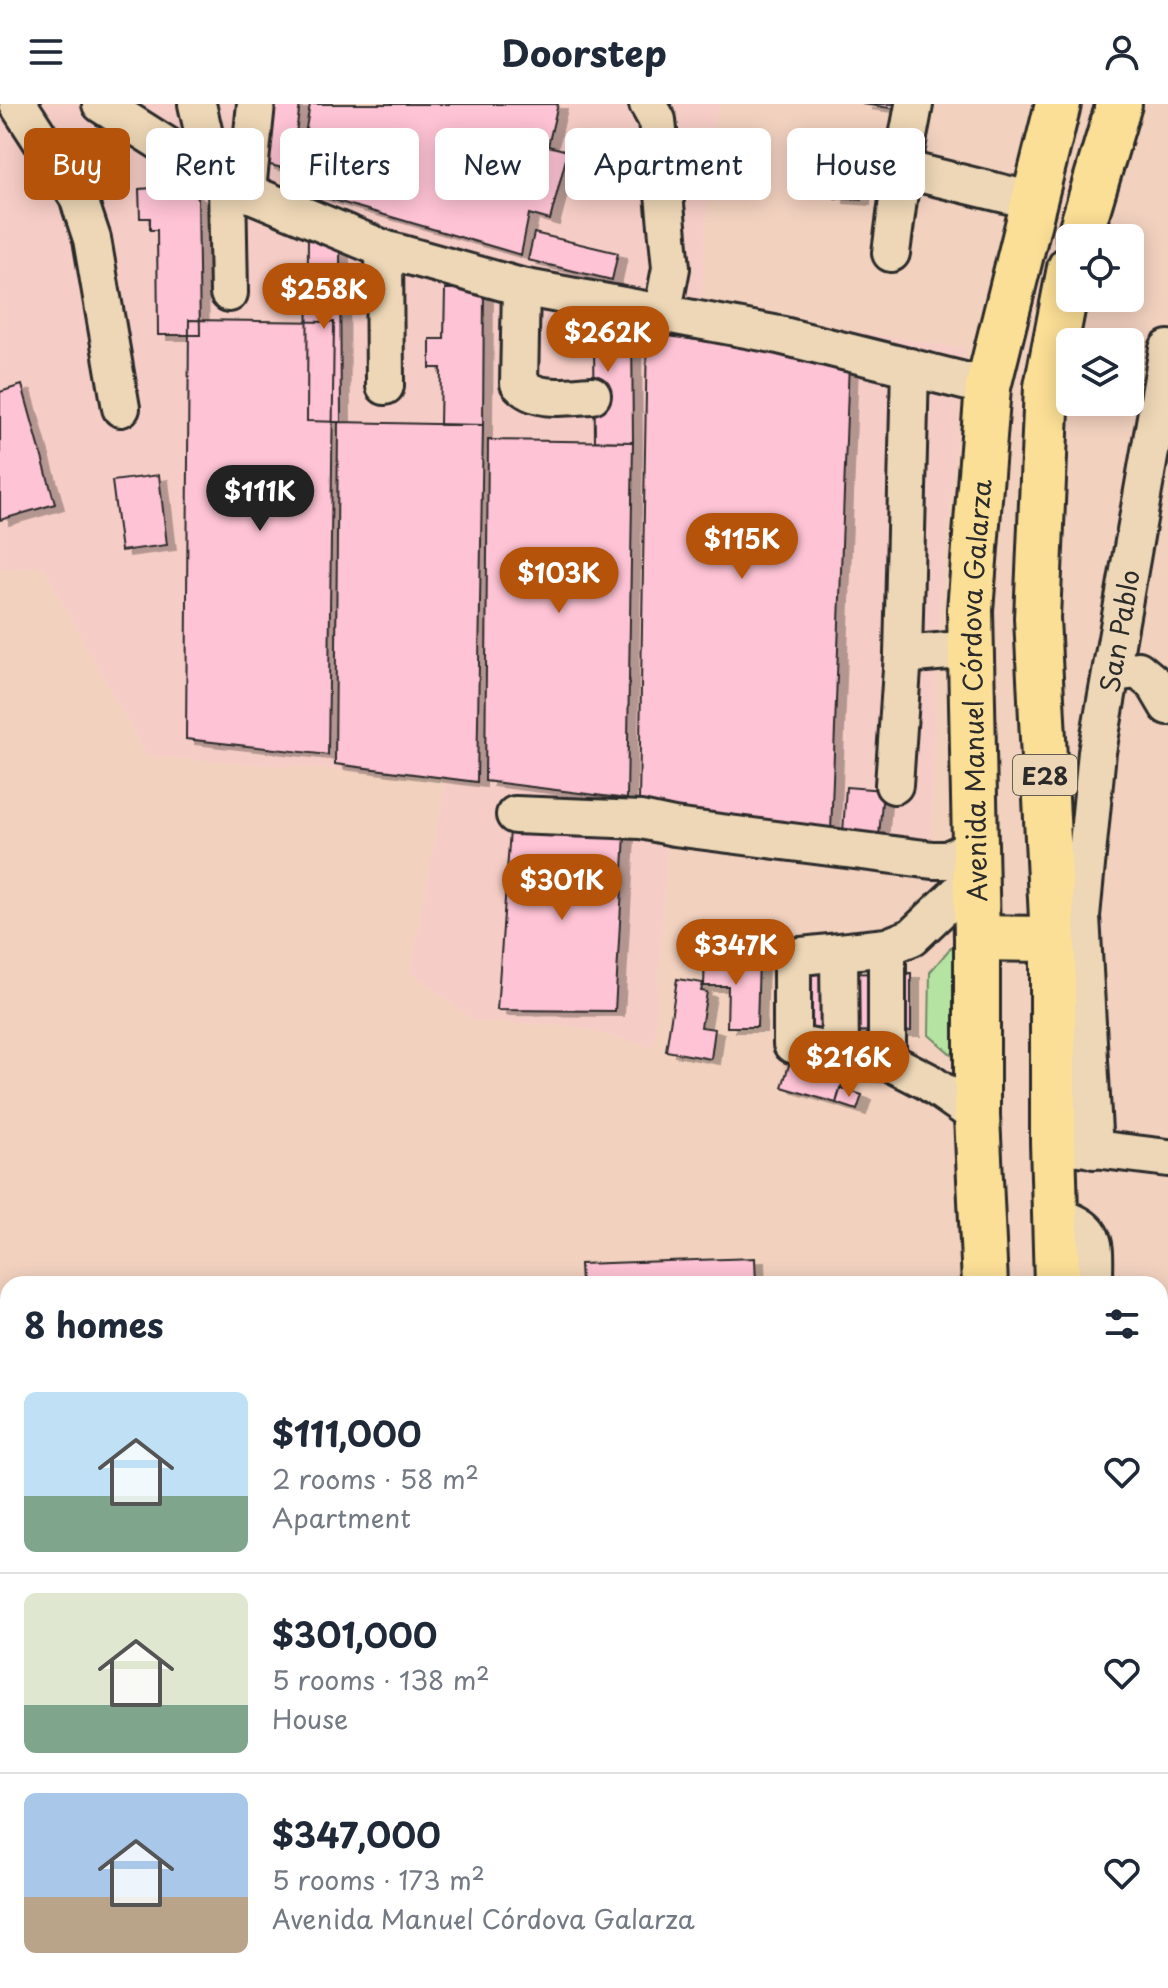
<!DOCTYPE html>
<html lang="en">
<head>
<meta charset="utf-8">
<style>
  :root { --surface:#fff; --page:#f2f2f3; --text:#1f2937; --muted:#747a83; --line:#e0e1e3; --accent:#b45309 }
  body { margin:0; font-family:"Playpen Sans",sans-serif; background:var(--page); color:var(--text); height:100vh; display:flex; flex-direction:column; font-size:30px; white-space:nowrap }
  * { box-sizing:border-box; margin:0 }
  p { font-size:26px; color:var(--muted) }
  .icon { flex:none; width:44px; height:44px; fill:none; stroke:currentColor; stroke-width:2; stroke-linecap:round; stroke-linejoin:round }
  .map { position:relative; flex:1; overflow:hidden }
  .drawer { position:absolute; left:0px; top:1172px; width:1168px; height:712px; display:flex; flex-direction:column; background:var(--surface); border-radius:24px 24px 0 0; box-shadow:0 4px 20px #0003 }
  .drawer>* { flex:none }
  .top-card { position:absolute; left:24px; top:24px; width:1120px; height:72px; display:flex; gap:16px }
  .buttons { position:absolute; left:1056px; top:120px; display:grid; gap:16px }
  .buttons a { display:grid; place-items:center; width:88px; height:88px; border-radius:12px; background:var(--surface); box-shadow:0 4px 20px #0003; font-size:40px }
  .price { position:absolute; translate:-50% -68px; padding:0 18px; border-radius:28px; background:var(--accent); color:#fff; font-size:26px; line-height:52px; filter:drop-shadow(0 2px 4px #0008) }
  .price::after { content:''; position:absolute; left:50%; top:48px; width:24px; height:18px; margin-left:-12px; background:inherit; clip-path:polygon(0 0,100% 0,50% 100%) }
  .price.current { background:#222; color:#fff }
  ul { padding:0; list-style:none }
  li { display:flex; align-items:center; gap:24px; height:200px; padding:0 24px }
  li+li { border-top:2px solid var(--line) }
  li span { display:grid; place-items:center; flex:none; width:224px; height:160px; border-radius:12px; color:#555 }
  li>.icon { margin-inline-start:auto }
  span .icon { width:96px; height:96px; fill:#fffc; stroke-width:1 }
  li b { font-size:34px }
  h2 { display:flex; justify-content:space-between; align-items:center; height:96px; padding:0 24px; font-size:34px }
  .chip { padding:0 28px; border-radius:12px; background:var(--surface); box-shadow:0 4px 20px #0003; font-size:28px; line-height:72px }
  .chip.current { background:var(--accent); color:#fff }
  header { display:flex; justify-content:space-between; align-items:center; height:104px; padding:0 24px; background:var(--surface); font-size:36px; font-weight:700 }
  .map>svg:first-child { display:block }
  .built { fill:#f6cdc6 }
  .green { fill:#b5e4a2; stroke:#708866; stroke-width:2 }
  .building { fill:#fec3d5; stroke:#2b2b2b; stroke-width:2; filter:url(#shadow) }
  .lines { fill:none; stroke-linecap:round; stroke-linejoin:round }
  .minor-casing { stroke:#2b2b2b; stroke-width:42 }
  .major-casing { stroke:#2b2b2b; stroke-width:50 }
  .minor { stroke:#edd7b6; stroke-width:36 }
  .major { stroke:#fbdf96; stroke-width:44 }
  .labels { text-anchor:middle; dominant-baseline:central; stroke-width:6; stroke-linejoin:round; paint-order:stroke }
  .shield { fill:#edd7b6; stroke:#655f55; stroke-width:2 }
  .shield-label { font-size:24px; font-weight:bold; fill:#2b2b2b }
  .street-label { font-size:26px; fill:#2b2b2b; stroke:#edd7b6 }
</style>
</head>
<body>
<header><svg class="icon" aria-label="menu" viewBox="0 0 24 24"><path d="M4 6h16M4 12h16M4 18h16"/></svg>Doorstep<svg class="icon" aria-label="person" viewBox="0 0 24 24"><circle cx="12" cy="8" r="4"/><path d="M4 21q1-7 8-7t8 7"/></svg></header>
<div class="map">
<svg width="1168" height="1884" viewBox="0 0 1168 1884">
  <defs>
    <filter id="shadow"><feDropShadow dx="9" dy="5" stdDeviation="0" flood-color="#0004"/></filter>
  </defs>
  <rect width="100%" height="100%" fill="#f2d1bf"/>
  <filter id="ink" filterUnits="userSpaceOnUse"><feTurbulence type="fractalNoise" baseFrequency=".0125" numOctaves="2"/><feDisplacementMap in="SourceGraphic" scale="16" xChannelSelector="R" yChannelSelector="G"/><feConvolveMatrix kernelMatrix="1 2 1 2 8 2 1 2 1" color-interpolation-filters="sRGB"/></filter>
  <g filter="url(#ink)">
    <path class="built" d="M0 0H720L711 28 702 197 781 215 965 245 938 521 931 744 668 734 654 944 572 922 474 917 410 868 446 674 146 652 43 463 0 465Z"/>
    <path class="green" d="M958 835 960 958 929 931 930 868Z"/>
    <path class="building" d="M272 0H300L291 66 266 60Z
      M310 0H558L548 42 568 47 550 116 529 110 521 151 296 85Z
      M862 0H898L897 5Z
      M838 70 863 72 861 96 835 94Z
      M182 82 198 94 200 231H158L157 126H150V114H140L139 85Z
      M308 128 340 143 341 318 307 317Z
      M534 129 618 149 612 176 528 156Z
      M445 185H484L483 321H440L441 264H430V235H444Z
      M560 208 632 222 633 338 595 337 594 237 557 230Z
      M189 216 334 218 328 651 186 635Z
      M647 229 849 258 831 728 639 699Z
      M22 281 55 400 0 416V288Z
      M338 318 483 321 477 678 335 660Z
      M488 336 633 338 627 695 485 677Z
      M159 371 167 441 121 447 112 377Z
      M846 683 883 686 879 732 843 729Z
      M510 726 625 730 615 907 497 906Z
      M705 853 759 854 757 923H727L728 882H704Z
      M911 869V927L780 928 779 870Z
      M677 875 703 879 701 887 707 888 701 923 715 925 711 955 666 947Z
      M791 955 845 971 836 999 782 983Z
      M840 984 862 991 857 1006 836 999Z
      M755 1154 756 1180H581L580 1160Z
      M797 1876H823V1884H797Z"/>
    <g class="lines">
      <g class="minor-casing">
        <g id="minor">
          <path d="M18 0 78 93 92 135 121 304"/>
          <path d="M101 0 227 80 384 145 521 183 779 231 988 283"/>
          <path d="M197 0 213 70"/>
          <path d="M648 0 657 16 671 164 662 211"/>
          <path d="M902 65 914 1"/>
          <path d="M227 80 229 189"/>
          <path d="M247 86 256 0"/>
          <path d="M384 145 385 282"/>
          <path d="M891 149 902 65 1034 97"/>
          <path d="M521 183 519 279C536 299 569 292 592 291"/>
          <path d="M910 263 903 551 971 545"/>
          <path d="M1113 569 1138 566 1155 580 1168 602"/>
          <path d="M894 681 903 551"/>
          <path d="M515 711 641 716 674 723 933 756H947L974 744"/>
          <path d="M974 774 912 833 887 843 792 853V940L840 949 854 956 890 958 927 977 977 1012"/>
          <path d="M887 843V958"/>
          <path d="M839 850 840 949"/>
          <path d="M1070 1042 1168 1054"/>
          <path id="s1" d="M1094 1046 1081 812 1097 648 1168 245"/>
          <path d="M1055 1111C1100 1126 1094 1137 1094 1180"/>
          <path d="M129 1876 174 1884"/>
          <path d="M494 1876 500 1884"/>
          <path d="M722 1876V1884"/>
          <path d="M69 1884 71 1876"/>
          <path d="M946 1884V1876"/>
        </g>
      </g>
      <g class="major-casing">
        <g id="major">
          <path d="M1079 134 1119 0"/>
          <path d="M977 834 1053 835"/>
          <path id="s2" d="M985 1180 977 1012V834L970 506 988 283 1058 0"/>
          <path d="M1057 1180 1053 1038V835L1037 514 1047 283 1070 164"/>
          <path d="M1010 1876V1884"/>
          <path d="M1073 1876 1074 1884"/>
        </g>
      </g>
      <use href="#minor" class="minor"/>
      <use href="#major" class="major"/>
    </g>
  </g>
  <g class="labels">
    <rect class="shield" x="1013" y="651" width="64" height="40" rx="6"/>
    <g class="shield-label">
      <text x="1045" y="671">E28</text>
    </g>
    <g class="street-label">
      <text stroke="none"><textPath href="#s1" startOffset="522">San Pablo</textPath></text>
      <text stroke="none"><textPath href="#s2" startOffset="594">Avenida Manuel Córdova Galarza</textPath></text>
    </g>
  </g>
</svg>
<div class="buttons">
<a><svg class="icon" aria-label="locate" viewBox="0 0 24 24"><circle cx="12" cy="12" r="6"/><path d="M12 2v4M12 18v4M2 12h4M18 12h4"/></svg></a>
<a><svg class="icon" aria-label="layers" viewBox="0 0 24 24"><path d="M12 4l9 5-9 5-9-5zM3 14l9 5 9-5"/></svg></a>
</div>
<b class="price" style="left:324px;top:227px">$258K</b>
<b class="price" style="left:608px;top:270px">$262K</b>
<b class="price current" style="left:260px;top:429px">$111K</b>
<b class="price" style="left:742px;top:477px">$115K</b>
<b class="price" style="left:559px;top:511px">$103K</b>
<b class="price" style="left:562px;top:818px">$301K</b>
<b class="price" style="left:736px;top:883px">$347K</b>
<b class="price" style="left:849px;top:995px">$216K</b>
<div class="top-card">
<a class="chip current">Buy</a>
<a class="chip">Rent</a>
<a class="chip">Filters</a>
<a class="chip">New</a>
<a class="chip">Apartment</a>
<a class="chip">House</a>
</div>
<section class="drawer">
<h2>8 homes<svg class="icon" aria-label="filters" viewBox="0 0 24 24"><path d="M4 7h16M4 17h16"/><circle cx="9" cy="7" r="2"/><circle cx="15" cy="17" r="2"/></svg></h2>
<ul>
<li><span style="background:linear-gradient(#bfe0f5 65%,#7fa58c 0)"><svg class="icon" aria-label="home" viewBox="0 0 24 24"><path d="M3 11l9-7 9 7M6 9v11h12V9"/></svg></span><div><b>$111,000</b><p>2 rooms · 58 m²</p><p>Apartment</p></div><svg class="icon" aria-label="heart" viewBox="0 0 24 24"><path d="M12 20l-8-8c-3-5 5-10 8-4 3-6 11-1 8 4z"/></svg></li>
<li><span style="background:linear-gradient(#dfe7d0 70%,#7fa58c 0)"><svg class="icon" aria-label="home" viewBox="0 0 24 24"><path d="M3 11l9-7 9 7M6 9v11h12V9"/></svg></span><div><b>$301,000</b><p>5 rooms · 138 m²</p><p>House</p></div><svg class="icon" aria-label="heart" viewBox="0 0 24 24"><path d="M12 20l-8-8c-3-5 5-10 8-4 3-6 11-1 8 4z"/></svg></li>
<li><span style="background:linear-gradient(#a9c7e8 65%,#b9a48a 0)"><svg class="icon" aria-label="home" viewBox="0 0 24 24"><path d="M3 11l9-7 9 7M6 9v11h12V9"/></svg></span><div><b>$347,000</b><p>5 rooms · 173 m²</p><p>Avenida Manuel Córdova Galarza</p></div><svg class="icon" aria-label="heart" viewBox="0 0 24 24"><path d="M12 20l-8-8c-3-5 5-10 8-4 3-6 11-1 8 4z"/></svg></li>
</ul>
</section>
</div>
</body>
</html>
